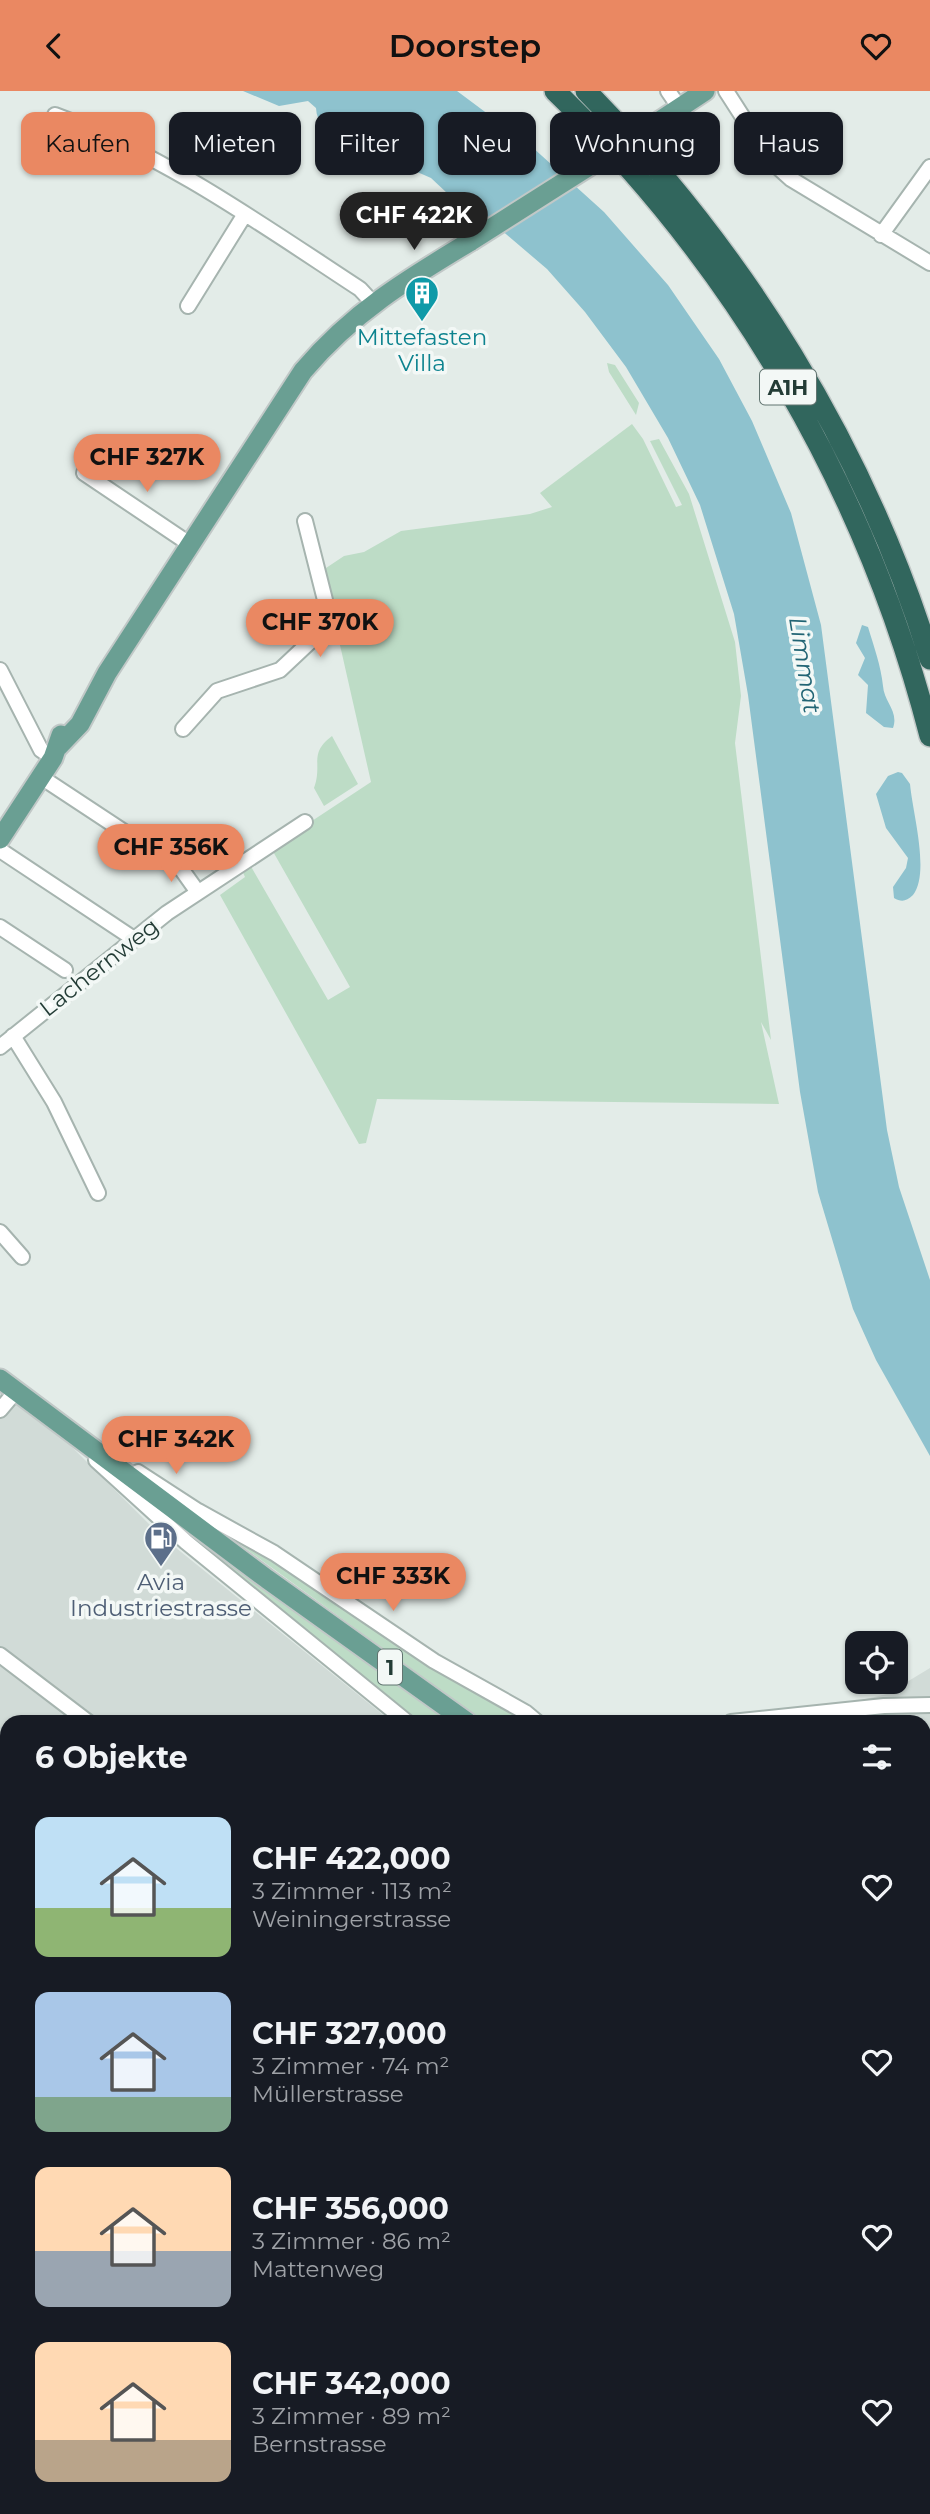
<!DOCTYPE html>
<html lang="de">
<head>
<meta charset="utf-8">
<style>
  :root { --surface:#171b24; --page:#20242c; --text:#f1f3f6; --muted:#9ea1a6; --accent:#ea8862 }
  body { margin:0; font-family:Montserrat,sans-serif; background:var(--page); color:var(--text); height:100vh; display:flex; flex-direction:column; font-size:26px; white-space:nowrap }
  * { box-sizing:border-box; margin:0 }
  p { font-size:23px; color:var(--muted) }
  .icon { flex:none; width:38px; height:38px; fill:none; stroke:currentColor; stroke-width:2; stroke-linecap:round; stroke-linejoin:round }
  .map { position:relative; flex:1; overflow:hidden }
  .drawer { position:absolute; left:0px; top:1624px; width:931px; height:800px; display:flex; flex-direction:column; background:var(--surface); border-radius:21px 21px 0 0; box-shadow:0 2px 5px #0004 }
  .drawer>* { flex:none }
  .hud { position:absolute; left:21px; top:21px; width:889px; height:63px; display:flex; gap:14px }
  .tools { position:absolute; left:845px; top:1540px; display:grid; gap:14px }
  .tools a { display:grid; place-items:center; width:63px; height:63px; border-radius:14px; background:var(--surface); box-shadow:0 2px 5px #0004; font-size:35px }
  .price { position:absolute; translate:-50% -60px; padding:0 16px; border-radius:24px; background:var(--accent); color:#111; font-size:23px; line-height:46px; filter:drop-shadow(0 2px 4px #0008) }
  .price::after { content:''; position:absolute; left:50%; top:42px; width:21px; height:16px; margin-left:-10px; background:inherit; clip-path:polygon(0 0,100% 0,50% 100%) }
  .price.selected { background:#222; color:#fff }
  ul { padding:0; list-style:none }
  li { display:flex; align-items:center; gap:21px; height:175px; padding:0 35px }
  li span { display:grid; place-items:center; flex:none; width:196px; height:140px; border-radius:14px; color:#555 }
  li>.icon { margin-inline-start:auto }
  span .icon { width:84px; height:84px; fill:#fffc; stroke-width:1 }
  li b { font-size:30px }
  h2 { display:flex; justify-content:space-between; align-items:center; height:84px; padding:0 35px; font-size:30px }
  .pill { padding:0 24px; border-radius:14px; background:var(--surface); box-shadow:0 2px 5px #0004; font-size:24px; line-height:63px }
  .pill.selected { background:var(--accent); color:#111 }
  header { display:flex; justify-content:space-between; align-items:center; height:91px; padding:0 35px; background:var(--accent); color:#111; font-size:32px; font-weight:600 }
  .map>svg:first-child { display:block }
  .built { fill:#d1dbd7 }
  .green { fill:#bddcc6 }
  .water { fill:#8ec2ce }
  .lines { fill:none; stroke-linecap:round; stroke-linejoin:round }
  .minor-casing { stroke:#a6b4af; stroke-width:18 }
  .major-casing { stroke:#c1c8c7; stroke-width:23 }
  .highway-casing { stroke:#c1c8c7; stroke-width:24 }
  .minor { stroke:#fff; stroke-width:14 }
  .major { stroke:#6a9f93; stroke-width:19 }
  .highway { stroke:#31665d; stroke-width:21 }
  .tram { stroke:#5e7771; stroke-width:2 }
  .rail-casing { stroke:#5e7771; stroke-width:5 }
  .rail { stroke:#f3f8f6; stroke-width:2.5; stroke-dasharray:8; stroke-linecap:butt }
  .major-bridge-casing { stroke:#c1c8c7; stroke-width:23; stroke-linecap:butt }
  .major-bridge { stroke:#6a9f93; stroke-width:19 }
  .labels { text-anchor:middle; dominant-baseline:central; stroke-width:7; stroke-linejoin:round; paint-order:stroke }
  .shield { fill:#f3f8f6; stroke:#617470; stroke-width:2 }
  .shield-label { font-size:21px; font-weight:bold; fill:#233c36 }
  .culture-label { font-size:23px; fill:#0d838f; stroke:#f3f8f6 }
  .street-label { font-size:23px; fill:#233c36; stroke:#f3f8f6 }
  .service-label { font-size:23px; fill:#4e5e75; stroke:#f3f8f6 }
  .water-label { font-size:24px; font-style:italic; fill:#216474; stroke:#f3f8f6 }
</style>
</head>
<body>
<header><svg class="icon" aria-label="back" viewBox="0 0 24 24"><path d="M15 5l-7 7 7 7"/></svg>Doorstep<svg class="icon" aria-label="heart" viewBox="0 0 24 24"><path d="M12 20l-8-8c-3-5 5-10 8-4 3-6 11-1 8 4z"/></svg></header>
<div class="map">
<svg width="930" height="2423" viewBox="0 0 930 2423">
  <rect width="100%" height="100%" fill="#e3ece8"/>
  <path class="built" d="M0 1302 68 1352 160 1444 392 1631H7V1750L0 1746Z
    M930 1577V2074L924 2065V1631H804L823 1628V1618L887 1603Z
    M0 1755 7 1759V2068L0 2063Z
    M382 2417H760L764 2423H385Z"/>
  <path class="green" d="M607 272 615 274 639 312 636 324 609 281Z
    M632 333 643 348 676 416 682 414 650 350 659 348 689 403 735 551 741 605 735 652 771 949 761 931 779 1013 377 1008 366 1052 359 1053 220 804 245 786 241 777 249 772 328 909 350 896 271 757 371 691 323 479 344 465 364 461 401 440 530 423 552 416 540 402Z
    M332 645 358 693 324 715 314 697C323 673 308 663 332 645Z
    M150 1412 244 1485 294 1517 449 1631H411Z
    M220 1439 271 1465 529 1631H484Z
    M927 2336 930 2341V2423H793L803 2417H924V2338Z
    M36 2417H114L122 2423H28Z
    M166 2417H241L236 2423H173Z"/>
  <path class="water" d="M243 0H457L531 55 604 121 668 194 719 268 752 330 791 422 821 534 887 1039 899 1096 930 1189V1365L876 1269 853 1218 818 1101 800 1001 748 604 734 523 700 414 668 347 626 276 585 221 547 178 479 120 447 102 431 87 415 80 373 49 360 44 388 75 386 80C363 68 317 47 316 17L308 10 279 15Z
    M862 534 868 536C874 556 881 575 883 595 884 611 899 620 893 637L884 636 866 622 868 594 858 584 865 567 856 552Z
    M898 681 902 682 910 693C913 724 930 782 913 804 906 811 901 811 894 807L893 796 906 777 908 767 886 737 876 703 888 685Z"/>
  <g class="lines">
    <g class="minor-casing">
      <path id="minor" d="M668 0 681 19
        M726 0 771 70 791 88 930 172
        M55 24C166 65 262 134 360 198L372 211
        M881 144 930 76
        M188 215 245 123
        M84 382 191 454
        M0 579 41 659 53 667
        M183 638 217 600 280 579 313 548 325 509 305 430
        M41 686 182 779 197 800
        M0 759 134 848
        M0 836 65 879
        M13 945 54 1011 98 1102
        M0 956 167 822 305 731
        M0 1141 22 1166
        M0 1319 16 1300
        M96 1369 186 1451 407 1631
        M138 1381 198 1420 274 1462 434 1570 525 1621 537 1631
        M0 1564 88 1631
        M731 1631 884 1615 930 1614
        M0 2150 7 2144
        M924 2283 930 2291
        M0 2317 7 2322
        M924 2327 930 2323
        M143 2417 150 2423
        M589 2417 593 2423
        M778 2423 787 2417"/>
    </g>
    <g class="major-casing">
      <path id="major" d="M643 41 705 0
        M58 656 80 633 107 582 303 280C353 221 406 189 471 150
        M0 748 53 667 61 644
        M0 1288 267 1488 467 1631
        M0 2021 7 2026
        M0 2054 7 2058
        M924 2083 930 2092
        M391 2417 395 2423
        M409 2417 413 2423"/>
    </g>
    <g class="highway-casing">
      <path id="highway" d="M555 0C737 176 867 399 930 645
        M586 0C743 160 864 354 930 568"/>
    </g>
    <use href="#minor" class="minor"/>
    <use href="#major" class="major"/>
    <use href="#highway" class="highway"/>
    <path class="tram" d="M0 2034 7 2039
      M398 2417 402 2423"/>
    <g class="rail-casing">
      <path id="rail" d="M0 1712 7 1713
        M0 1775 7 1779
        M0 1790 7 1794
        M739 2417 743 2423
        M755 2417 759 2423"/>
    </g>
    <use href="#rail" class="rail"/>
    <g class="major-bridge-casing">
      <path id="major-bridge" d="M471 150 643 41"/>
    </g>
    <use href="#major-bridge" class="major-bridge"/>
  </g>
  <defs>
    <g id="building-pin" transform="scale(1.75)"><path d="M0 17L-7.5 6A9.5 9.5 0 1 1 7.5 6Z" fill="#0f9aa8" stroke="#f3f8f6"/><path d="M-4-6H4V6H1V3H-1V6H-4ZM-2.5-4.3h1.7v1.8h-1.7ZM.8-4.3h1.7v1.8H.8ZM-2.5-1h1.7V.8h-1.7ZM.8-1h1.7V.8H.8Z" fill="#fff"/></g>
    <g id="fuel-pin" transform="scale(1.75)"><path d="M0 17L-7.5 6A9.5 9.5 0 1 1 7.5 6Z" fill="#5c6f8a" stroke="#f3f8f6"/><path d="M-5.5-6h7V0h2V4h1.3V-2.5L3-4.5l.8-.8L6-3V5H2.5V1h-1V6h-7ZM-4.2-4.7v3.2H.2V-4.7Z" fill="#fff"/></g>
  </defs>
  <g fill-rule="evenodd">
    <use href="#building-pin" x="422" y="202"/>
    <use href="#fuel-pin" x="161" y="1447"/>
  </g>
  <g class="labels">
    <g class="shield">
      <rect x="760" y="278.5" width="56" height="35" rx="5"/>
      <rect x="378" y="1558.5" width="24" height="35" rx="5"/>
    </g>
    <g class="shield-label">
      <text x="788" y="296">A1H</text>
      <text x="390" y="1576">1</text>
    </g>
    <g class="culture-label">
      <text x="422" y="246">Mittefasten<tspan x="422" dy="26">Villa</tspan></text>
    </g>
    <g class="street-label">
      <text transform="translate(99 876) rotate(-38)">Lachernweg</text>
    </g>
    <g class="service-label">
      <text x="161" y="1491">Avia<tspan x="161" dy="26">Industriestrasse</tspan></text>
    </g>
    <g class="water-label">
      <text transform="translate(805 574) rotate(81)">Limmat</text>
    </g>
  </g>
</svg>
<div class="tools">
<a><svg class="icon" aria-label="locate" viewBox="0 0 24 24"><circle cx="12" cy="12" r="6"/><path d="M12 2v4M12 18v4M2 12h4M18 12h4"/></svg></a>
</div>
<b class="price selected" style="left:414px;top:161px">CHF 422K</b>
<b class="price" style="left:147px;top:403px">CHF 327K</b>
<b class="price" style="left:320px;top:568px">CHF 370K</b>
<b class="price" style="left:171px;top:793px">CHF 356K</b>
<b class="price" style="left:176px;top:1385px">CHF 342K</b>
<b class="price" style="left:393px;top:1522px">CHF 333K</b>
<div class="hud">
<a class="pill selected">Kaufen</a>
<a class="pill">Mieten</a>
<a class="pill">Filter</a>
<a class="pill">Neu</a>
<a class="pill">Wohnung</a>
<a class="pill">Haus</a>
</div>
<section class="drawer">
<h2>6 Objekte<svg class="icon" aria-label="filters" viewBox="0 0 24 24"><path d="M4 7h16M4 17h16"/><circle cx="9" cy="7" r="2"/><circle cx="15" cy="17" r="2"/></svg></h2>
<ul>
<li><span style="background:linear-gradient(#bfe0f5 65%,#8fb573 0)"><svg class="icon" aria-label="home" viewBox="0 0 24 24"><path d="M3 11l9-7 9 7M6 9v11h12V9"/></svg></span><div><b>CHF 422,000</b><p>3 Zimmer · 113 m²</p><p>Weiningerstrasse</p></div><svg class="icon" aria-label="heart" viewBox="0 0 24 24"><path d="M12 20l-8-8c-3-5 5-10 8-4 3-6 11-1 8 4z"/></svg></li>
<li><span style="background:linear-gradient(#a9c7e8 75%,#7fa58c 0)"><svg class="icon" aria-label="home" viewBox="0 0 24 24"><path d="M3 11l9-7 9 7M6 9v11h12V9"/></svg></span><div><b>CHF 327,000</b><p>3 Zimmer · 74 m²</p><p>Müllerstrasse</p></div><svg class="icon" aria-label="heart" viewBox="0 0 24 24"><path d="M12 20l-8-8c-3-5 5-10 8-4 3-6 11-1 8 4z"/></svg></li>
<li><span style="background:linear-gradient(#ffd9b3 60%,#9aa5b1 0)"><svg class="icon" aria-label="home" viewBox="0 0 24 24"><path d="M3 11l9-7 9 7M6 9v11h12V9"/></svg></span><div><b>CHF 356,000</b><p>3 Zimmer · 86 m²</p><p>Mattenweg</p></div><svg class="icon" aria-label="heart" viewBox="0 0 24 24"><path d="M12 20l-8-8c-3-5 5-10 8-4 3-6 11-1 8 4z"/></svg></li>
<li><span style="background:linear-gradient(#ffd9b3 70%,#b9a48a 0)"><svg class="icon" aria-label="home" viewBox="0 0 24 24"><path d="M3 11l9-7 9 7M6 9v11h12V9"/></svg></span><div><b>CHF 342,000</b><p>3 Zimmer · 89 m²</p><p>Bernstrasse</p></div><svg class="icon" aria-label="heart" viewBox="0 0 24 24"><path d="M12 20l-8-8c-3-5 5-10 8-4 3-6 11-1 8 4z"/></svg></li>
</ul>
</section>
</div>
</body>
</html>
